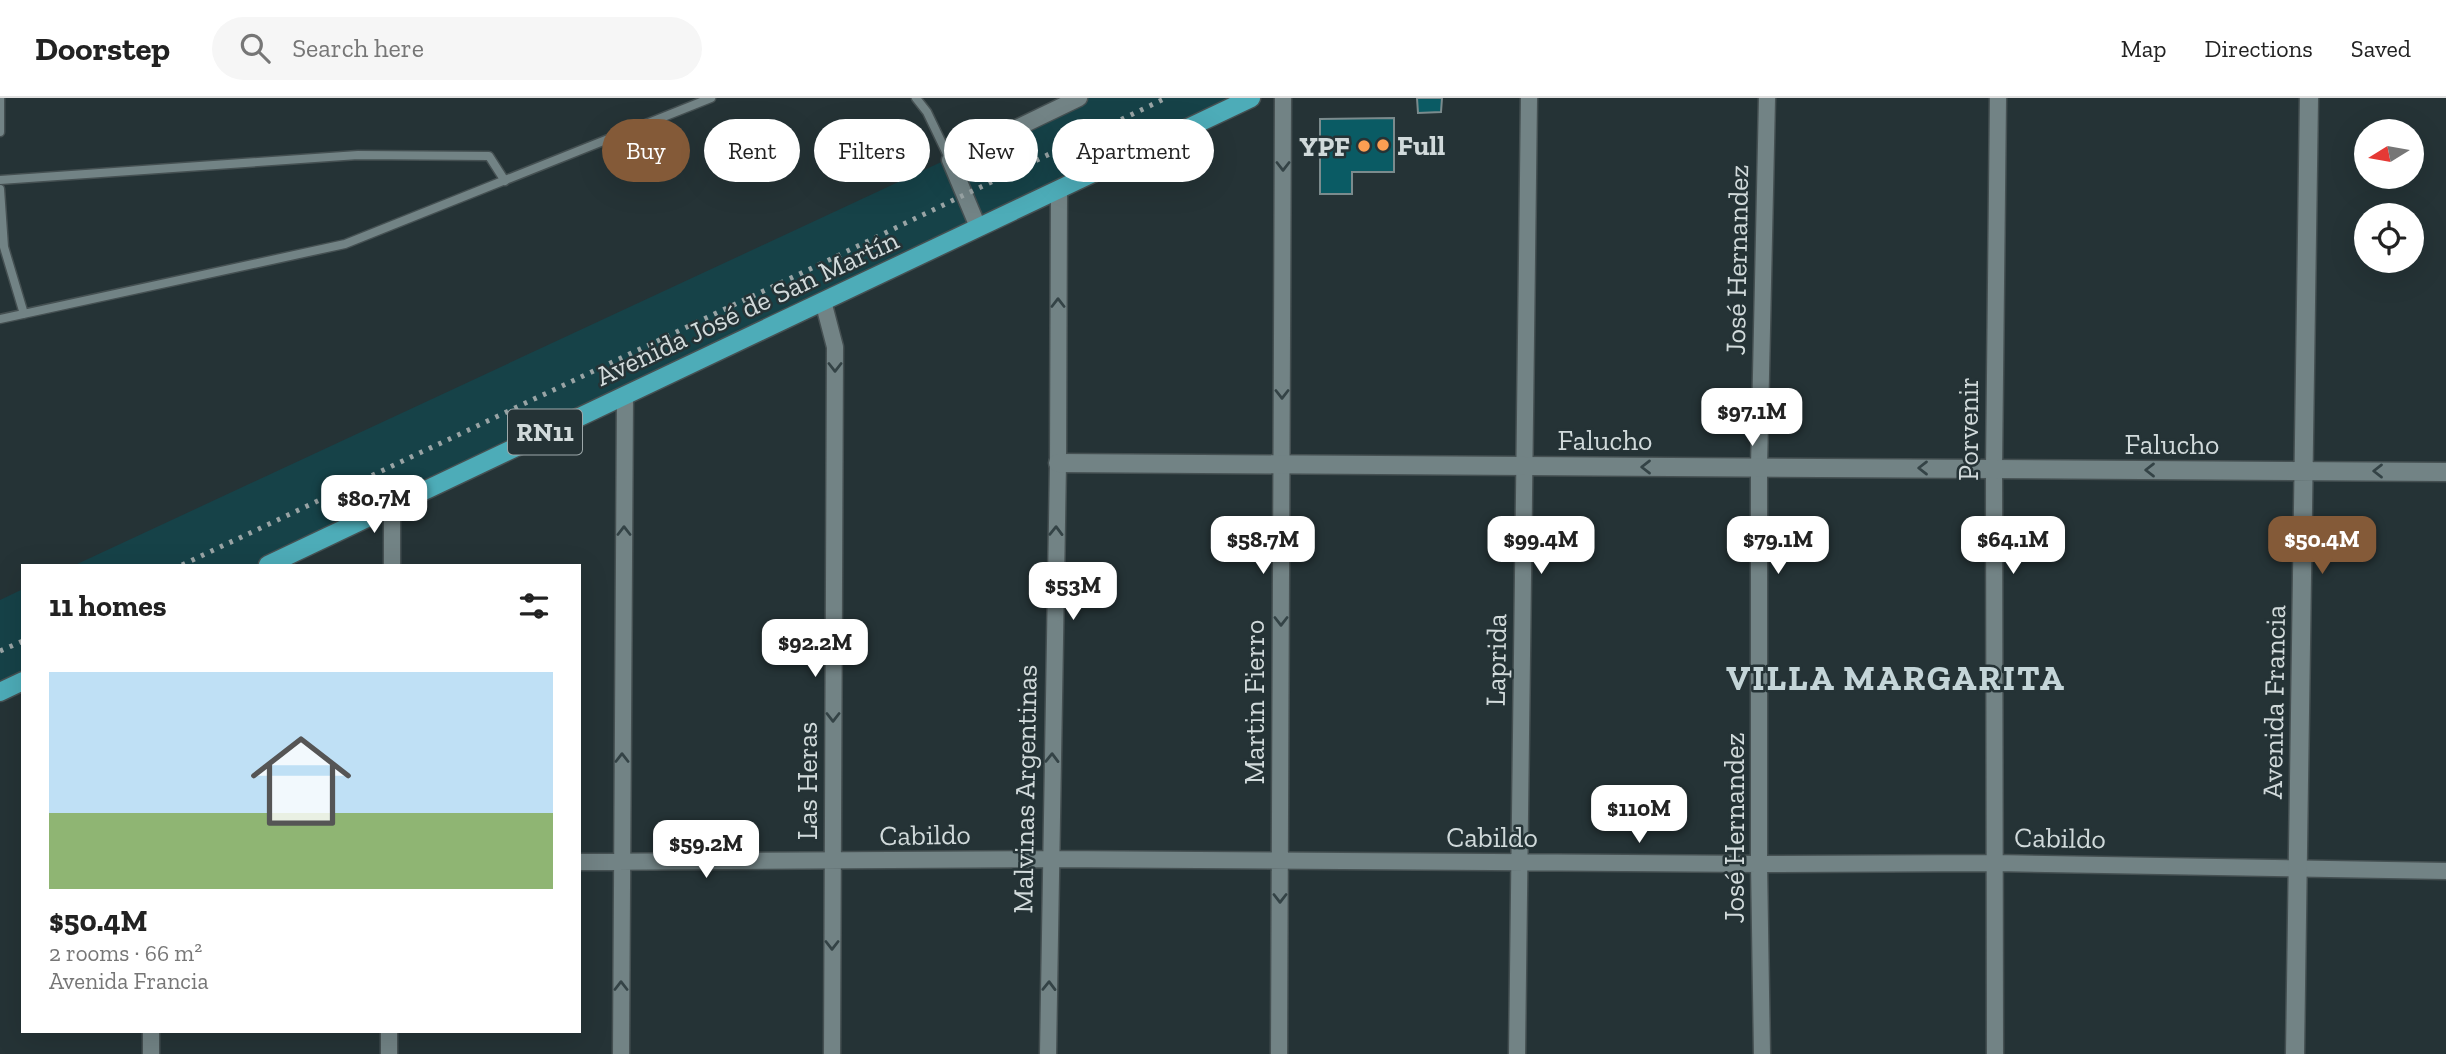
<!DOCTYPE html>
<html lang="en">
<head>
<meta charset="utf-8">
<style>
  :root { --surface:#fff; --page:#f6f6f6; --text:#222; --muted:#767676; --line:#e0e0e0; --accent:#845a38 }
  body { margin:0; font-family:"Zilla Slab",serif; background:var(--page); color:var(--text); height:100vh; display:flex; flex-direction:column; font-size:26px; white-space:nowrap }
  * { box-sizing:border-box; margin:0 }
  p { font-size:23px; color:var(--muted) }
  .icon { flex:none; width:38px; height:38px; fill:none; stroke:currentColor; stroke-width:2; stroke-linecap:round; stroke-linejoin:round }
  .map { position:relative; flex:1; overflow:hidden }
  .side { position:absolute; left:21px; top:466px; width:560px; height:469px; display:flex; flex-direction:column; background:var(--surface); border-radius:0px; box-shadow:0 7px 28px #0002 }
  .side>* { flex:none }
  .hud { position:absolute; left:602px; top:21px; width:665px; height:63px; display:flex; gap:14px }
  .needle { width:46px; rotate:259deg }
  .controls { position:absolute; left:2354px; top:21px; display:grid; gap:14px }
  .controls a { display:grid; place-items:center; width:70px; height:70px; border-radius:50%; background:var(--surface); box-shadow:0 7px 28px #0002; font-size:35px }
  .price { position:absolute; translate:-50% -60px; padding:0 16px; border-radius:14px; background:#fff; color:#222; font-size:23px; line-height:46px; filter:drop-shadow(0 2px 4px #0008) }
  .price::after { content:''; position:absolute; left:50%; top:42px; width:21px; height:16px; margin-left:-10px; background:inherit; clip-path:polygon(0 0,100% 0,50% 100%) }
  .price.current { background:var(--accent); color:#fff }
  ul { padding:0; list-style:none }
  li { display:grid; align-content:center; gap:14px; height:371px; padding:0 28px }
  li+li { border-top:2px solid var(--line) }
  li span { display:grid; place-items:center; height:217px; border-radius:0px; color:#555 }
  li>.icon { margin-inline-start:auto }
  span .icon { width:126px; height:126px; fill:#fffc; stroke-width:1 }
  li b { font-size:30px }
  h2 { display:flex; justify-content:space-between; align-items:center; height:84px; padding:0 28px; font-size:30px }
  .chip { padding:0 24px; border-radius:32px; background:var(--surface); box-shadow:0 7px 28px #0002; font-size:24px; line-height:63px }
  .chip.current { background:var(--accent); color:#fff }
  header { display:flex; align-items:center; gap:42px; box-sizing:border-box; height:98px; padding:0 35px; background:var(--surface); border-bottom:2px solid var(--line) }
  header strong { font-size:33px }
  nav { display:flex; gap:38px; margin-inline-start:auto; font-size:24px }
  .search { width:490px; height:63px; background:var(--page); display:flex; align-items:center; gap:18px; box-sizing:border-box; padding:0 24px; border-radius:38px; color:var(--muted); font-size:26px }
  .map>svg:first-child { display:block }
  .green { fill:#164248 }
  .building { fill:#0a5b64; stroke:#7b8b8d; stroke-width:2 }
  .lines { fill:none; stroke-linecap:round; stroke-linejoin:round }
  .lane-casing { stroke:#455052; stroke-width:11 }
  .street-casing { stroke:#455052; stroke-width:19 }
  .secondary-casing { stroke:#455052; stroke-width:21 }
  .primary-casing { stroke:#455052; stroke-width:21 }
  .lane { stroke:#728385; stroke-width:8 }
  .street { stroke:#728385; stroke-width:16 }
  .secondary { stroke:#728385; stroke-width:18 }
  .primary { stroke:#4dacb8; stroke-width:18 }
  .rail { stroke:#99a4a5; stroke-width:5; stroke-dasharray:3.5 7; stroke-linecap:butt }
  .oneway { stroke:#344346 }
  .poi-dot { fill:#fc9e52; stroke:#253336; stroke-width:2.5 }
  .labels { text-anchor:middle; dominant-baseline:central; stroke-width:5; stroke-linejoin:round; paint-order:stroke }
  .shield { fill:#253336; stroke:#9da8aa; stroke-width:2 }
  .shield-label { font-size:26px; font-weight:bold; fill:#d1dadb }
  .poi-label { font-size:28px; font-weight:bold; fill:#d1dadb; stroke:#253336; text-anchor:start }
  .street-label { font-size:28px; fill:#d1dadb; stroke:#253336 }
  .district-label { font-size:35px; font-weight:bold; letter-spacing:2px; fill:#c4d5d8; stroke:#253336 }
</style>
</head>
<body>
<header>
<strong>Doorstep</strong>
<div class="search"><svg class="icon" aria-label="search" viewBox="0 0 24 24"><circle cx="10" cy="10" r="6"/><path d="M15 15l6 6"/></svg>Search here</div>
<nav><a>Map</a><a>Directions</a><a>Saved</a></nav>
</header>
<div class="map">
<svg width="2446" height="956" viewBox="0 0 2446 956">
  <rect width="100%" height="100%" fill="#253336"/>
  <path class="green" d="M1079 0H1251L268 467H75Z
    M23 491V583L0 594V502Z"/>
  <path class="building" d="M1417 0H1442L1441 14 1418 15Z
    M1394 20V74H1352V96H1320V21Z"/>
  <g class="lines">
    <g class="lane-casing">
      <path id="lane" d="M916 0 927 14 950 62
        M0 34V0
        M0 82 358 57 489 58 505 83
        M0 91 4 149 24 216
        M0 221 345 146 711 0"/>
    </g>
    <g class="street-casing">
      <path id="street" d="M978 129 950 62 1079 0
        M823 203 835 249 832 956
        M392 467V407
        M579 764 1050 761 1759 766 1996 765 2446 773
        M151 956V933
        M389 956V933
        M621 956 625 297
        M1048 956 1058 365 1059 91
        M1279 956 1283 0
        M1517 956 1529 0
        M1762 956 1759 766V369L1767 0
        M1995 956 1994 371 1998 0"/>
    </g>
    <g class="secondary-casing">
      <path id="secondary" d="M1058 365 2446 374
        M2295 956 2309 0"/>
    </g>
    <g class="primary-casing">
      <path id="primary" d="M268 467 1251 0
        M0 594 23 583"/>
    </g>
    <use href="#lane" class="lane"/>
    <use href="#street" class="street"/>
    <use href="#secondary" class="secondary"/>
    <use href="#primary" class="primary"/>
    <path class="rail" d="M182 467 810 171 1166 0
      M0 553 23 543"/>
  </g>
  <defs><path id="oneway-chevron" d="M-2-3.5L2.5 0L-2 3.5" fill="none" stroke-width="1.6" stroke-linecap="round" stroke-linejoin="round" transform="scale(1.75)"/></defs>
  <g class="oneway">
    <use href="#oneway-chevron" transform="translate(1283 68) rotate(90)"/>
    <use href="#oneway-chevron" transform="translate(1058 205) rotate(-90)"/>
    <use href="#oneway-chevron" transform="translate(835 269) rotate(90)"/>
    <use href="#oneway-chevron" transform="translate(1282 296) rotate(90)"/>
    <use href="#oneway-chevron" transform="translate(1646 369) rotate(-180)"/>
    <use href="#oneway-chevron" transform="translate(1923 370) rotate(-180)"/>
    <use href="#oneway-chevron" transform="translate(2150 372) rotate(-180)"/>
    <use href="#oneway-chevron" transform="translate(2378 373) rotate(-180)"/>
    <use href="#oneway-chevron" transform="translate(624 433) rotate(-90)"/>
    <use href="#oneway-chevron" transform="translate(1056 433) rotate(-89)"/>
    <use href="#oneway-chevron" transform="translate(1281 523) rotate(90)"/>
    <use href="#oneway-chevron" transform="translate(833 619) rotate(90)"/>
    <use href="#oneway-chevron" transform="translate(622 660) rotate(-90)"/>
    <use href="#oneway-chevron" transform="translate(1052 660) rotate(-89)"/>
    <use href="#oneway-chevron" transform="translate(1280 800) rotate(90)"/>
    <use href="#oneway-chevron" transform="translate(832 847) rotate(90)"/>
    <use href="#oneway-chevron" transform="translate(621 888) rotate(-90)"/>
    <use href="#oneway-chevron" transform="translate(1049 888) rotate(-89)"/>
  </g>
  <g class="poi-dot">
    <circle cx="1383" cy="47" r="7"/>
    <circle cx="1364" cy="48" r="7"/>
  </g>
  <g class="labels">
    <rect class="shield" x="508" y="311.5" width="74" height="45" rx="5"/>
    <g class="shield-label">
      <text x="545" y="334">RN11</text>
    </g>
    <g class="poi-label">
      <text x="1397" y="47">Full</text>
      <text x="1350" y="48" text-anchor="end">YPF</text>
    </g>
    <g class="street-label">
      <text transform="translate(1737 162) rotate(-89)">José Hernandez</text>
      <text transform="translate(747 210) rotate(-25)">Avenida José de San Martín</text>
      <text transform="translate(1968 331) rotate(-90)">Porvenir</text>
      <text x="1605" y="342">Falucho</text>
      <text x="2172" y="346">Falucho</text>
      <text transform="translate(1496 562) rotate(-89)">Laprida</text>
      <text transform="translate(1254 604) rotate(-90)">Martin Fierro</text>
      <text transform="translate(2274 604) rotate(-89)">Avenida Francia</text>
      <text transform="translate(807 683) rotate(-90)">Las Heras</text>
      <text transform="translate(1025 691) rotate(-89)">Malvinas Argentinas</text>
      <text transform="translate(1734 730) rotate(-90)">José Hernandez</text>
      <text transform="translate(925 737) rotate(-1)">Cabildo</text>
      <text x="1492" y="739">Cabildo</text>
      <text transform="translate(2060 740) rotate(1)">Cabildo</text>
    </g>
    <g class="district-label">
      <text x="1896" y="580">VILLA MARGARITA</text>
    </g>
  </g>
</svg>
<div class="controls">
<a><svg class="needle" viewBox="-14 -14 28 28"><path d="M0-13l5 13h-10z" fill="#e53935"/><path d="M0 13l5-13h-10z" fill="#767676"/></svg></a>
<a><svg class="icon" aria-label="locate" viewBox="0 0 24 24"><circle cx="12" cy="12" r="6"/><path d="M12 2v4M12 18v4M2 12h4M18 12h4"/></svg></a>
</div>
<b class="price" style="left:1752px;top:350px">$97.1M</b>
<b class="price" style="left:374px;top:437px">$80.7M</b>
<b class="price" style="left:1263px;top:478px">$58.7M</b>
<b class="price" style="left:1541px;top:478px">$99.4M</b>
<b class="price" style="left:1778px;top:478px">$79.1M</b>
<b class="price" style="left:2013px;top:478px">$64.1M</b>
<b class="price current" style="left:2322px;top:478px">$50.4M</b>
<b class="price" style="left:1073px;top:524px">$53M</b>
<b class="price" style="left:815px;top:581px">$92.2M</b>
<b class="price" style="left:1639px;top:747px">$110M</b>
<b class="price" style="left:706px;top:782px">$59.2M</b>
<div class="hud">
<a class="chip current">Buy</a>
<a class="chip">Rent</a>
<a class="chip">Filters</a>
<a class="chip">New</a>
<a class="chip">Apartment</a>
</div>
<section class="side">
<h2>11 homes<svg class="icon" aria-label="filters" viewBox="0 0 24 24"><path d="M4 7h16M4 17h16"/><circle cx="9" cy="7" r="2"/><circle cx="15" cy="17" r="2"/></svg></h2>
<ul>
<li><span style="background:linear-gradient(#bfe0f5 65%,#8fb573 0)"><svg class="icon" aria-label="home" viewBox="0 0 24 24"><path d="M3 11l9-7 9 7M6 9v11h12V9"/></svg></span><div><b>$50.4M</b><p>2 rooms · 66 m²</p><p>Avenida Francia</p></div></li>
</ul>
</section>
</div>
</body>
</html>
